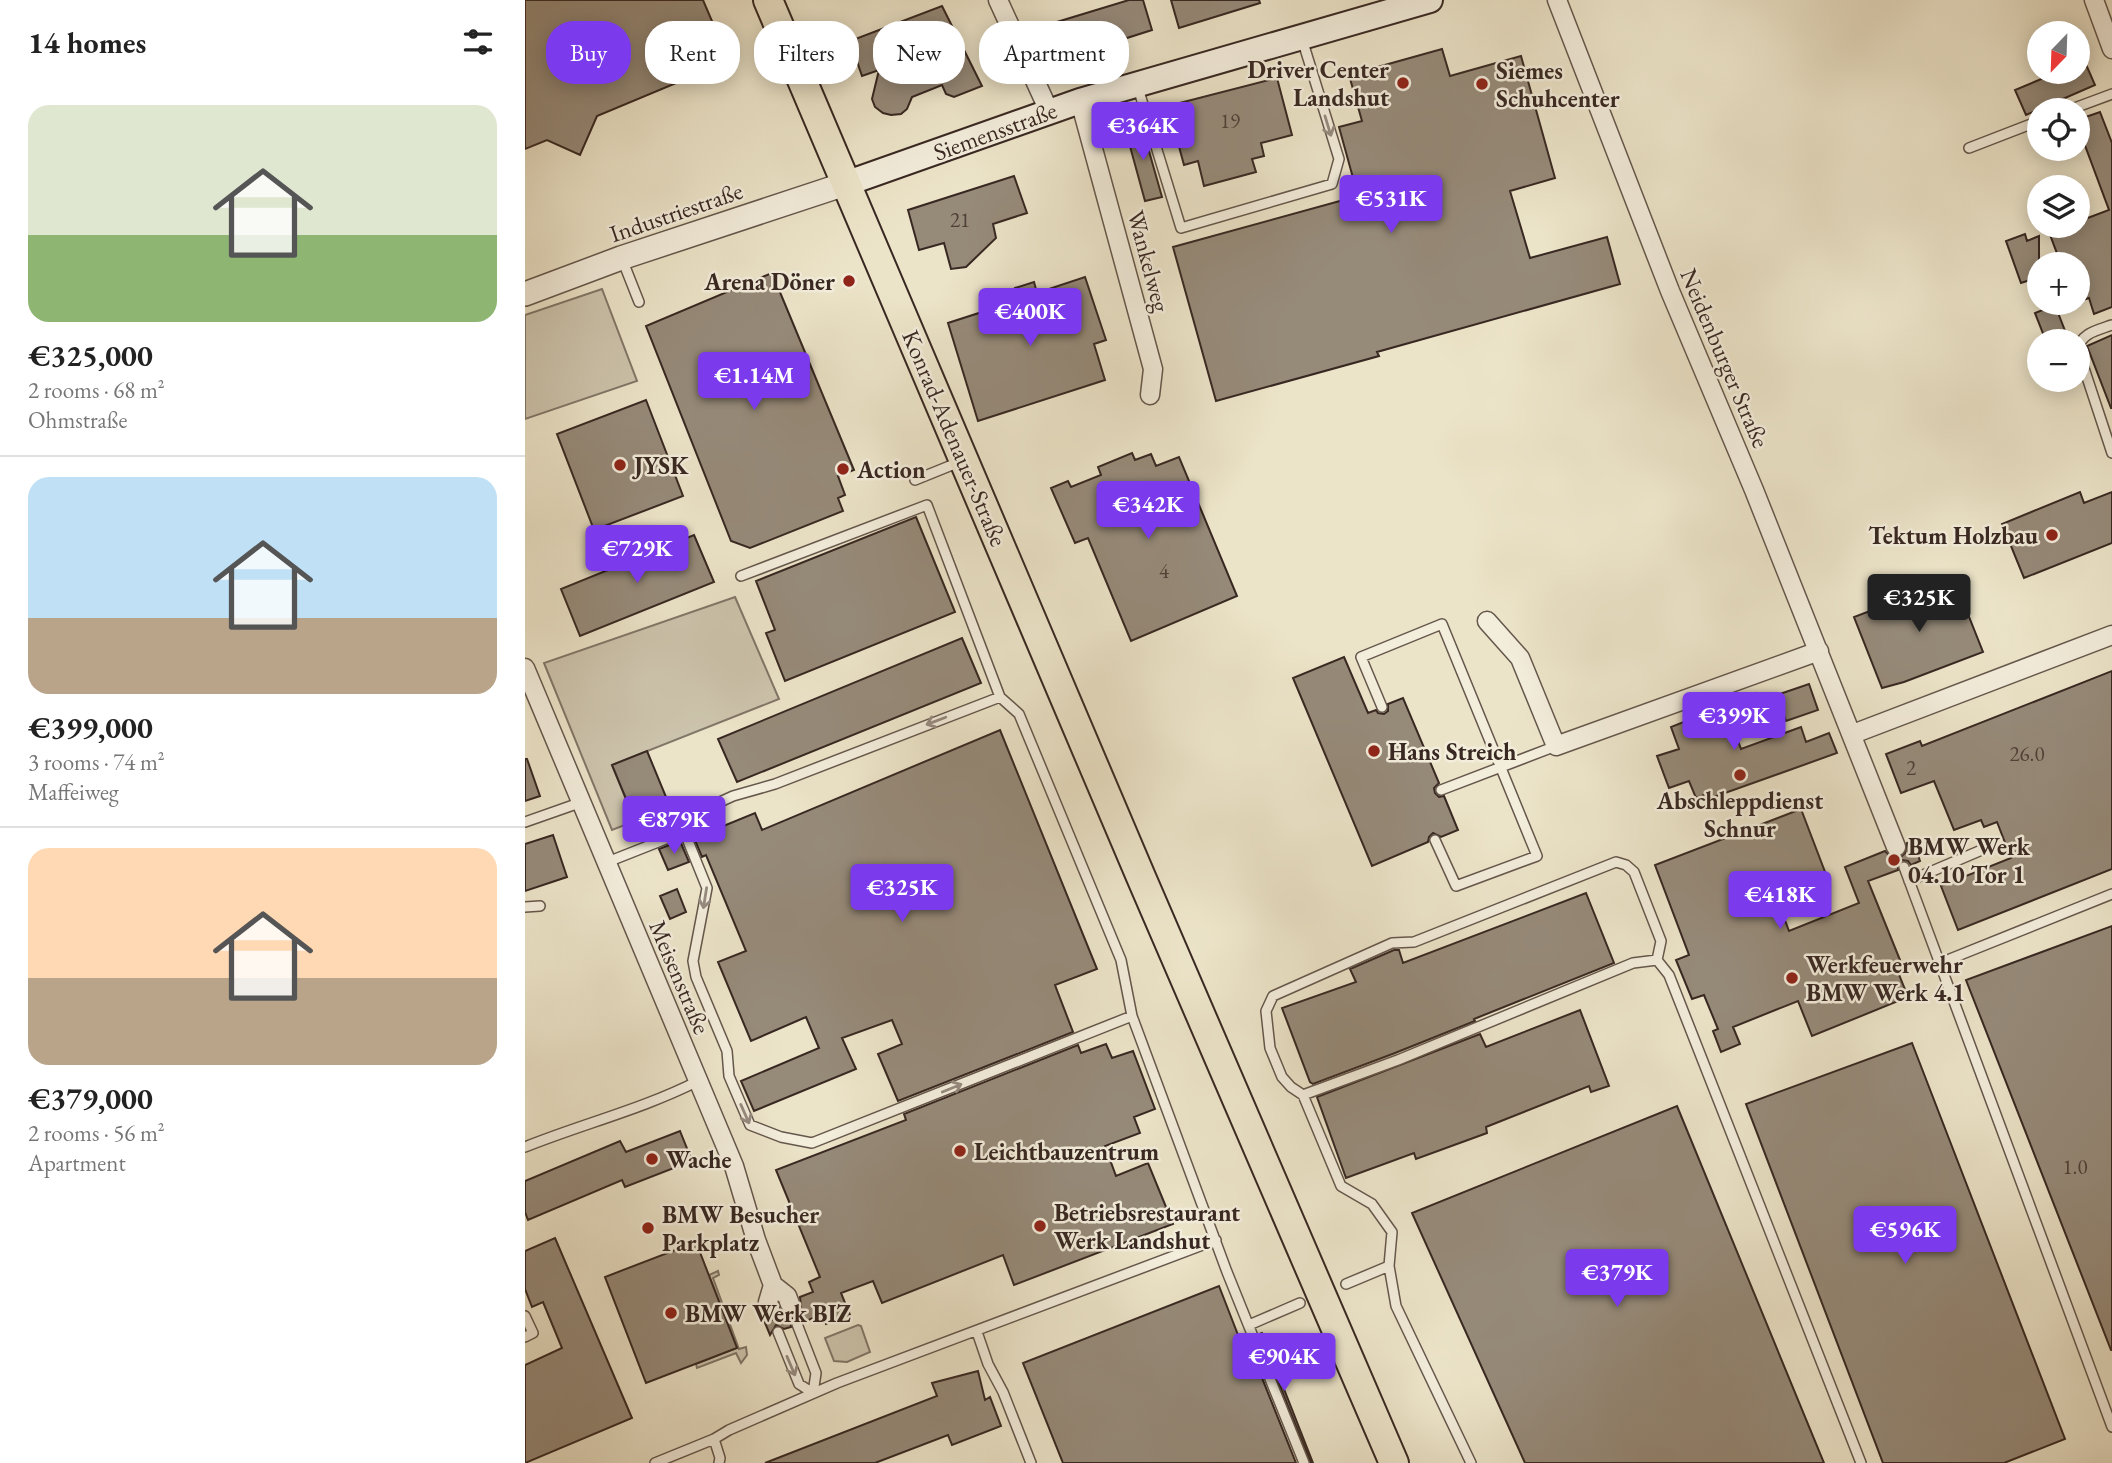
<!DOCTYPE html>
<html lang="en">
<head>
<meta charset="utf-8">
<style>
  :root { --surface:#fff; --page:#f2f2f2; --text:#222; --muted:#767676; --line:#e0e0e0; --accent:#7c3aed }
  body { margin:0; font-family:"EB Garamond",serif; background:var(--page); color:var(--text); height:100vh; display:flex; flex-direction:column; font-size:26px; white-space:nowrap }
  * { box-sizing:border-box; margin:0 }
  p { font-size:23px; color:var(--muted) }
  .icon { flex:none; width:38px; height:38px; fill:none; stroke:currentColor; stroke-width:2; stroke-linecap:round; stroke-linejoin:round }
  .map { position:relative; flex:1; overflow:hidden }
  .panel { display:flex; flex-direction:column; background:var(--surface); width:525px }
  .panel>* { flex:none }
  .guide { position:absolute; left:21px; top:21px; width:665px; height:63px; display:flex; gap:14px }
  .needle { width:46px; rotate:203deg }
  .buttons { position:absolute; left:1502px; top:21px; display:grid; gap:14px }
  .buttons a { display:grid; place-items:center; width:63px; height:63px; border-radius:50%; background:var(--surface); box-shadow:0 4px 18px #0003; font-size:35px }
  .price { position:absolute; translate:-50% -60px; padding:0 16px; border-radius:7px; background:var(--accent); color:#fff; font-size:23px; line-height:46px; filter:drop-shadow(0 2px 4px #0008) }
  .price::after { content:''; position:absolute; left:50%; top:42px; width:21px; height:16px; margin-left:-10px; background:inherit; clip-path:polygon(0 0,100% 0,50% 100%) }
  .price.on { background:#222; color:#fff }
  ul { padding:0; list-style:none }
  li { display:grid; align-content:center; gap:14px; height:371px; padding:0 28px }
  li+li { border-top:2px solid var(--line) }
  li span { display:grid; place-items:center; height:217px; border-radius:21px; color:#555 }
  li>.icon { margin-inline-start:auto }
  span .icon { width:126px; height:126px; fill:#fffc; stroke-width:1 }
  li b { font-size:30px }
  h2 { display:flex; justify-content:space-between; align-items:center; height:84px; padding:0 28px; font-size:30px }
  .chip { padding:0 24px; border-radius:28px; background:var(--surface); box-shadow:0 4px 18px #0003; font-size:24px; line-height:63px }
  .chip.on { background:var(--accent); color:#fff }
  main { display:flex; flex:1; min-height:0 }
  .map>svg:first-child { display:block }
  .green { fill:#cdc4ad; stroke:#827668; stroke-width:2 }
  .building { fill:#968a79; stroke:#382822; stroke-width:2 }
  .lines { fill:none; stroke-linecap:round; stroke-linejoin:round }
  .service-casing { stroke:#65574c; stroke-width:12 }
  .minor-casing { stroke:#65574c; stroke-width:21 }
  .tertiary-casing { stroke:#65574c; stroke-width:26 }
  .secondary-casing { stroke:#382822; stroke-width:28 }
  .primary-casing { stroke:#382822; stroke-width:32 }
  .service { stroke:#f3eddc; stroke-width:9 }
  .minor { stroke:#f3eddc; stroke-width:18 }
  .tertiary { stroke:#f3eddc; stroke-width:23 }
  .secondary { stroke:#f3eddc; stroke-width:24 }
  .primary { stroke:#ece4c9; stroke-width:28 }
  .oneway { stroke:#968a7f }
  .poi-dot { fill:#8f2418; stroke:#f3eddc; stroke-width:2.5 }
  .labels { text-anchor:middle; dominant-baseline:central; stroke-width:5; stroke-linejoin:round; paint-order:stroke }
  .number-label { font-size:21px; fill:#504038 }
  .poi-label { font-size:24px; font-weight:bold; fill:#382822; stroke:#f3eddc; text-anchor:start }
  .street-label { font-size:24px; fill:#382822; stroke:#f3eddc }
</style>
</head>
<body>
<main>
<section class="panel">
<h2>14 homes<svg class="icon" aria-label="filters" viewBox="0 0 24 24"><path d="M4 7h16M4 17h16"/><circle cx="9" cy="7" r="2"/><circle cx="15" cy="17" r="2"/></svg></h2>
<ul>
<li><span style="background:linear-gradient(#dfe7d0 60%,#8fb573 0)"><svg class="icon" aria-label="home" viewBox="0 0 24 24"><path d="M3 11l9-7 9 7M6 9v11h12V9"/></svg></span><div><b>€325,000</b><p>2 rooms · 68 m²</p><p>Ohmstraße</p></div></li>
<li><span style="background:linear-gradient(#bfe0f5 65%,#b9a48a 0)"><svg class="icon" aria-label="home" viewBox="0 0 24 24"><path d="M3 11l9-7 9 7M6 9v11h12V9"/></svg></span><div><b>€399,000</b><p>3 rooms · 74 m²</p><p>Maffeiweg</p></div></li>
<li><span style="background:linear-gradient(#ffd9b3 60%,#b9a48a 0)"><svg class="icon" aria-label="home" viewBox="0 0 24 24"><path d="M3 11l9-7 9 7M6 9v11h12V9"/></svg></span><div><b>€379,000</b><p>2 rooms · 56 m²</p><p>Apartment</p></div></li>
</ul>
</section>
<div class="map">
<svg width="1587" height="1463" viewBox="0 0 1587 1463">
  <rect width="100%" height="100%" fill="#ece4c9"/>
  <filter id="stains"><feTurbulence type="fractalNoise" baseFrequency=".00286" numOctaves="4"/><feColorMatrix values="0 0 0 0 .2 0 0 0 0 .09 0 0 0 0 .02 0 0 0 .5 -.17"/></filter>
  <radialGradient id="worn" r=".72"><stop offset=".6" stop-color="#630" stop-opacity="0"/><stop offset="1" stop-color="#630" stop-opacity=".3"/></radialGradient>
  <path class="green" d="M77 289 112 381 0 419V315Z
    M210 597 254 699 87 765 110 821 87 830 19 663Z
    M193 1271 194 1275 188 1278 214 1349 221 1347 222 1355 216 1363 211 1353 172 1368 171 1364 212 1348 184 1275Z
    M333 1325 336 1326 345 1352 322 1362 309 1361 300 1338Z"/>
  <path class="building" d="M0 0H178L204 61 72 116 55 155 22 140 0 149Z
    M604 0H618L627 30 533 60 522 25Z
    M646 0H734L735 3 654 28Z
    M417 6 457 86 429 97 421 94 417 85 387 97 382 109 376 114 366 115 358 113 350 107 347 99 354 70 337 76 325 41Z
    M1552 44 1570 85 1501 115 1490 90 1533 72H1552Z
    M917 49 925 76 996 56 1030 178 985 191 1005 258 1082 237 1095 284 852 352 854 356 691 401 648 247 833 196 814 127 837 121 824 75Z
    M752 78 767 135 736 143 739 156 727 159 731 172 679 186 673 161 659 165 643 106Z
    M1575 112 1587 143V307L1569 314 1564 298 1552 302V264H1536L1524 232 1542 226H1552V222L1584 210 1552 124V120Z
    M616 123 637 197 620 201 600 128Z
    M489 176 502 213 468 224 471 238 441 267 426 269 419 243 394 250 383 210Z
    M1500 234 1502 241 1514 236V277L1496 283 1481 241Z
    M247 273 329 470 313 476 320 495 313 498 318 511 225 548 206 541 121 326Z
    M560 277 581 340 569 344 580 380 453 421 423 323 494 300 490 288 509 282 512 293Z
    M1530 305 1544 341H1521L1510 313Z
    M1587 335V408H1586L1562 346Z
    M121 400 158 496 69 530 32 434Z
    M607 453 610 460 626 454 631 466 654 457 712 596 606 641 563 538 550 543 526 488 543 481 546 487 576 475 573 467Z
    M1555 492 1559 503 1587 492V543L1499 578 1477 524Z
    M391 517 430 612 260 681 241 633 250 630 231 581Z
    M169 535 189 582 55 636 36 589Z
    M1429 579 1458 652 1379 682 1357 688 1329 617Z
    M437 638 456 683 212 782 193 739Z
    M819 657 843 713 851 710 853 713 859 714 863 711V704L878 698 914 783 909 788 910 793 914 797 919 796 933 830 916 837 908 833 904 837 903 842 847 866 768 678Z
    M1587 671V869L1433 930 1416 886 1486 858 1472 822 1459 827 1456 820 1429 830 1409 781 1376 793 1361 754 1395 741 1397 746Z
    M1284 684 1293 710 1261 721 1252 695Z
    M1231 693 1238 708 1206 722 1216 749 1276 727 1281 742 1304 733 1312 753 1186 798 1184 793 1171 798 1164 781 1144 788 1132 756 1154 749 1146 727Z
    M475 730 572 969 530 985 548 1032 373 1101 353 1054 377 1044 367 1020 317 1038 331 1069 229 1111 216 1081 294 1048 281 1017 226 1041 193 962 221 951 181 855 177 857 169 838 230 813 237 830Z
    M122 751 153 826 129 836 126 829 116 835 87 765Z
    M0 759H2L15 796 0 801Z
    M1276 809 1305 885 1254 904 1264 931 1334 903 1320 867 1360 851 1365 856 1375 858 1380 853 1382 843 1388 841 1395 861 1386 865 1383 861 1377 860 1373 863V870L1343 881 1375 960 1369 962 1383 997 1287 1036 1273 1001 1208 1027 1215 1044 1196 1052 1188 1031 1193 1029 1179 995 1167 999 1151 960 1164 955 1130 865Z
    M28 835 42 877 0 891V844Z
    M155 841 164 862 143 870 134 849Z
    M152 889 161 912 145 919 135 896Z
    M1061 893 1089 963 949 1019 950 1021 870 1053 788 1084 785 1082 757 1008 831 982 825 969 869 950H874L878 963Z
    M1587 926V1350H1586L1441 980Z
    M1055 1010 1084 1086 1066 1092 1064 1086 961 1127 962 1133 891 1159 889 1153 821 1178 792 1097 955 1034 961 1047Z
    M1387 1043 1540 1439 1479 1463H1358L1221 1104Z
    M581 1044 587 1058 608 1051 630 1109 609 1117 615 1133 580 1146 591 1176 623 1163 648 1224 489 1285 478 1255 357 1303 348 1281 316 1293 325 1315 301 1324 297 1314 279 1322 276 1318 270 1317 266 1320V1327L259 1329 251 1325 245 1335 238 1318 249 1320 256 1311 262 1315 270 1314 276 1307 275 1297 288 1292 284 1282 295 1277 251 1170 381 1120 379 1114 553 1045 556 1053Z
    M1152 1106 1299 1463H1000L887 1213Z
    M155 1131 167 1161 100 1187 97 1180 3 1220 0 1212V1181L95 1141 101 1152Z
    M30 1238 107 1418 0 1463V1365L37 1348 18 1302 7 1307 0 1289V1251Z
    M171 1242 212 1348 121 1383 80 1277Z
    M694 1286 715 1340 721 1338 771 1463H538L498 1363Z
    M737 1333 788 1463H786L734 1334Z
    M453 1371 460 1400 465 1397 476 1426 427 1445 423 1435 350 1463H240L412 1396 407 1383Z"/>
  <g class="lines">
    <g class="service-casing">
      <path id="service" d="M613 88 656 228 807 184 814 159 777 39
        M1544 110 1587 94
        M1444 148 1514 121
        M97 259 114 302
        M1587 325C1573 330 1555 333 1553 350L1587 453
        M390 480 437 461
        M216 576 402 505 475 697 494 714 596 960 607 1016 702 1272 779 1463
        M475 697 250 784 208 796 171 813 162 824 161 836 182 888 168 961 171 977 202 1051 204 1076 225 1125 256 1137 287 1143 607 1016
        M857 707 836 657 917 624 1012 856 931 886 910 840
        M916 790 1031 746
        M0 822 57 802
        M80 863 161 831
        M1379 867 1587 1427
        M1384 881 1466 846
        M0 907 15 906
        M1415 963 1587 894
        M778 1095 873 1060 1108 963 1132 960
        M0 1147C57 1124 118 1109 173 1081
        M821 1284 864 1266
        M0 1316 8 1333 0 1337
        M724 1325 775 1303
        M253 1332 274 1384 288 1393 291 1373 272 1324
        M452 1332 463 1364 478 1392 506 1463
        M189 1439 195 1458 194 1463
        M130 1463 189 1439 204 1430 312 1383 691 1240
        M946 1463 871 1306 864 1266 867 1232 847 1204 816 1186 778 1095 766 1087 757 1077 745 1048 741 1011 748 996 867 943 889 942 1091 862 1101 865 1109 872 1136 941 1132 960 1144 975 1336 1463"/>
    </g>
    <g class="minor-casing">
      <path id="minor" d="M473 0 524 111
        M1032 0 1145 291 1229 490 1371 847
        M1569 0 1587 49
        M555 101 628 369 625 395
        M962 621 995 658 1031 746 1294 651
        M0 668 209 1166 231 1240 248 1285 243 1302 245 1309
        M1328 734 1587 635
        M248 1285 262 1296 265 1304"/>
    </g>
    <g class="tertiary-casing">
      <path id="tertiary" d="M0 294 96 258 320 184"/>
    </g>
    <g class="secondary-casing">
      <path id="secondary" d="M320 184 555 101 905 0"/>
    </g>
    <g class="primary-casing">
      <path id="primary" d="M243 0 616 877 869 1463"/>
    </g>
    <use href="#service" class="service"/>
    <use href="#minor" class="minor"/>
    <use href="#tertiary" class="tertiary"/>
    <use href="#secondary" class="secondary"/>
    <use href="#primary" class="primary"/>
  </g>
  <defs><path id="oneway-shaft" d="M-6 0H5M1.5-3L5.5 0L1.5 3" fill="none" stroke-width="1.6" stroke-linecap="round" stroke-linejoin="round" transform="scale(1.75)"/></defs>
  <g class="oneway">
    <use href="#oneway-shaft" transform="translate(803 126) rotate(73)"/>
    <use href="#oneway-shaft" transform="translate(411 721) rotate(159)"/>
    <use href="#oneway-shaft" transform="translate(180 898) rotate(99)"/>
    <use href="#oneway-shaft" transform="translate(427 1088) rotate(-22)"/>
    <use href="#oneway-shaft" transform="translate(220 1114) rotate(66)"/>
    <use href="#oneway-shaft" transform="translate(266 1366) rotate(67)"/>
  </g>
  <g class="poi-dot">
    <circle cx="878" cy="83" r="7"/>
    <circle cx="957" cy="84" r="7"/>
    <circle cx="324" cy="281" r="7"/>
    <circle cx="95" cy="465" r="7"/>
    <circle cx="318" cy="469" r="7"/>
    <circle cx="1527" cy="535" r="7"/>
    <circle cx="849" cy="751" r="7"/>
    <circle cx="1215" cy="775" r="7"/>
    <circle cx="1369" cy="860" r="7"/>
    <circle cx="1267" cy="978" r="7"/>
    <circle cx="435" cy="1151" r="7"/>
    <circle cx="127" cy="1159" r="7"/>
    <circle cx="515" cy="1226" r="7"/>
    <circle cx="123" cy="1228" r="7"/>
    <circle cx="146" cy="1313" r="7"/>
  </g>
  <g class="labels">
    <g class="number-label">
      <text x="705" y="120">19</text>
      <text x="435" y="219">21</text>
      <text x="639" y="570">4</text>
      <text x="1502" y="753">26.0</text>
      <text x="1386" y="767">2</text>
      <text x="1550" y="1166">1.0</text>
    </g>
    <g class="poi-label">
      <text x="864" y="69" text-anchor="end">Driver Center<tspan x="864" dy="28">Landshut</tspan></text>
      <text x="971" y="70">Siemes<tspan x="971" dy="28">Schuhcenter</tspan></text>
      <text x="310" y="281" text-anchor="end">Arena Döner</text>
      <text x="109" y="465">JYSK</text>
      <text x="332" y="469">Action</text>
      <text x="1513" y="535" text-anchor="end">Tektum Holzbau</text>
      <text x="863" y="751">Hans Streich</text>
      <text x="1215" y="800" text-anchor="middle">Abschleppdienst<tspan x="1215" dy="28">Schnur</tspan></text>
      <text x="1383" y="846">BMW Werk<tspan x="1383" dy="28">04.10 Tor 1</tspan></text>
      <text x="1281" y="964">Werkfeuerwehr<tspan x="1281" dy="28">BMW Werk 4.1</tspan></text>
      <text x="449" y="1151">Leichtbauzentrum</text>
      <text x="141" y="1159">Wache</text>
      <text x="529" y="1212">Betriebsrestaurant<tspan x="529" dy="28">Werk Landshut</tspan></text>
      <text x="137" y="1214">BMW Besucher<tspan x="137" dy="28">Parkplatz</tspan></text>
      <text x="160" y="1313">BMW Werk BIZ</text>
    </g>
    <g class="street-label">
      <text transform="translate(470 131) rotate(-20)">Siemensstraße</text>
      <text transform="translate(151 212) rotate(-19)">Industriestraße</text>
      <text transform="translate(624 261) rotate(75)">Wankelweg</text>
      <text transform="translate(1200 358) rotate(67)">Neidenburger Straße</text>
      <text transform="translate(430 438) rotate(67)">Konrad-Adenauer-Straße</text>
      <text transform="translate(155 977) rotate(67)">Meisenstraße</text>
    </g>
  </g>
  <rect width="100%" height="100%" filter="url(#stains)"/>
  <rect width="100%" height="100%" fill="url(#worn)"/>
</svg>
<div class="buttons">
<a><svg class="needle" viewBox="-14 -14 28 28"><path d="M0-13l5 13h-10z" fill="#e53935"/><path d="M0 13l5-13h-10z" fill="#767676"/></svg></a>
<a><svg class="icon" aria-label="locate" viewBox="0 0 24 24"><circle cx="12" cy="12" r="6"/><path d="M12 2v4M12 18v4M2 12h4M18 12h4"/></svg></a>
<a><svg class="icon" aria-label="layers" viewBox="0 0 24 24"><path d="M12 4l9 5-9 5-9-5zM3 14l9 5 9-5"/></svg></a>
<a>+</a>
<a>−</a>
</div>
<b class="price" style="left:618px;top:162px">€364K</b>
<b class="price" style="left:866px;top:235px">€531K</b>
<b class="price" style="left:505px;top:348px">€400K</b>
<b class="price" style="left:229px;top:412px">€1.14M</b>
<b class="price" style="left:623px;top:541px">€342K</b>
<b class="price" style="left:112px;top:585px">€729K</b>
<b class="price on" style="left:1394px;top:634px">€325K</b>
<b class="price" style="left:1209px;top:752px">€399K</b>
<b class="price" style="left:149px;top:856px">€879K</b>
<b class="price" style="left:377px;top:924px">€325K</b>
<b class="price" style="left:1255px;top:931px">€418K</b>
<b class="price" style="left:1380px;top:1266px">€596K</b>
<b class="price" style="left:1092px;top:1309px">€379K</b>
<b class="price" style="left:759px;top:1393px">€904K</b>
<div class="guide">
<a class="chip on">Buy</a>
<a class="chip">Rent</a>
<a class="chip">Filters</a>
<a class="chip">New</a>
<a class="chip">Apartment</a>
</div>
</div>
</main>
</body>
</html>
